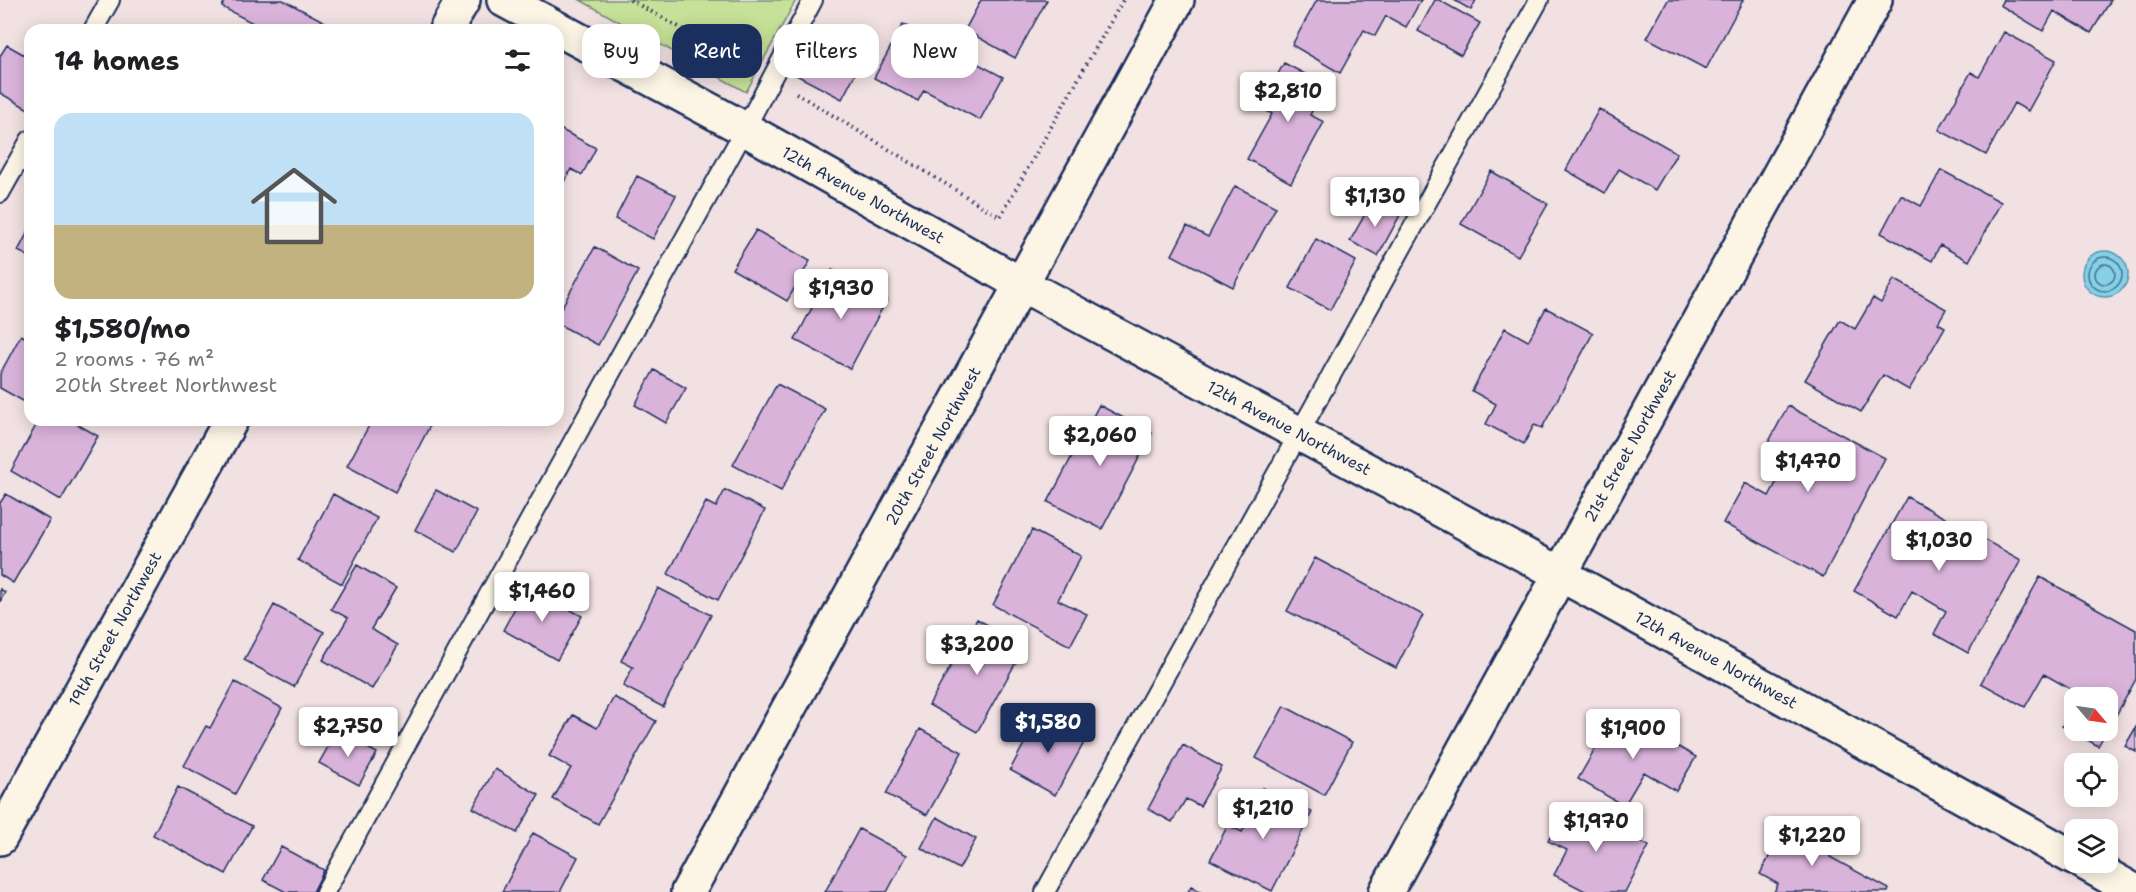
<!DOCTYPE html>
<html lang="en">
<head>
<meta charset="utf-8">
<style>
  :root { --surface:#fff; --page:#f2f2f2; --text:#202124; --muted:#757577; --accent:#1b2f5e }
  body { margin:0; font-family:"Shantell Sans",sans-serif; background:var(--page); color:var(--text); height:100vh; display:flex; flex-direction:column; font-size:22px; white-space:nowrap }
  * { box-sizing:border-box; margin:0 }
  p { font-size:20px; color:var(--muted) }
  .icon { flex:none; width:33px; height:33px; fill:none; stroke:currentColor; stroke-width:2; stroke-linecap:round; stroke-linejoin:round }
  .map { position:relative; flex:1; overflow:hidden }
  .details { position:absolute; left:24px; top:24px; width:540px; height:402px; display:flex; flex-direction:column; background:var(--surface); border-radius:18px; box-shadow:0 3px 15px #0003 }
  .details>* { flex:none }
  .hud { position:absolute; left:582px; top:24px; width:570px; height:54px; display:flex; gap:12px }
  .needle { width:39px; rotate:119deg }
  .buttons { position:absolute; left:2064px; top:687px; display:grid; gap:12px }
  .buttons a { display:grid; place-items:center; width:54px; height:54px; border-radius:12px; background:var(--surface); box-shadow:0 3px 15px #0003; font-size:30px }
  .price { position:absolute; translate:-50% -51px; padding:0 14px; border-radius:6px; background:#fff; color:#222; font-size:20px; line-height:39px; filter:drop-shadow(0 2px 3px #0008) }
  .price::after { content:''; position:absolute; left:50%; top:36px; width:18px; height:14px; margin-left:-9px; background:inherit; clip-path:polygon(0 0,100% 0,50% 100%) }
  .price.current { background:var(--accent); color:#fff }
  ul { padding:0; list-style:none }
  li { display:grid; align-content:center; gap:12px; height:318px; padding:0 30px }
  li span { display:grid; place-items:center; height:186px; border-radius:18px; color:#555 }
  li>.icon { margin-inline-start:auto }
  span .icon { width:108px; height:108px; fill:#fffc; stroke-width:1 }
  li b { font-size:26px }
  h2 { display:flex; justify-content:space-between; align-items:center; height:72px; padding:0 30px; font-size:26px }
  .chip { padding:0 21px; border-radius:18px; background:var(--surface); box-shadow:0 3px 15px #0003; font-size:21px; line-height:54px }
  .chip.current { background:var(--accent); color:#fff }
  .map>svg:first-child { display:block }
  .green { fill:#c7e198; stroke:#71887b; stroke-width:1.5 }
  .water { fill:#86d1e6; stroke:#5b90b0; stroke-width:1.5 }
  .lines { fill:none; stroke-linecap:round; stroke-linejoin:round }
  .shore { stroke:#467094; stroke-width:1.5 }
  .building { fill:#dab3db; stroke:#1b2f5e; stroke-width:1.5 }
  .service-casing { stroke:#1b2f5e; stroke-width:22 }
  .minor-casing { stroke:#1b2f5e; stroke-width:38 }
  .path { stroke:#1b2f5e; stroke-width:4; stroke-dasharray:1.5 4.5; stroke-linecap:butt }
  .service { stroke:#fcf5e5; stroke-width:18 }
  .minor { stroke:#fcf5e5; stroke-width:33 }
  .labels { text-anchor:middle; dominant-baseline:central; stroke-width:4.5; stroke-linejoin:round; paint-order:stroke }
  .street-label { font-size:16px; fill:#1b2f5e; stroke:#fcf5e5 }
</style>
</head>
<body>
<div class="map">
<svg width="2136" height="892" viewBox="0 0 2136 892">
  <rect width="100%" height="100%" fill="#f2e1e2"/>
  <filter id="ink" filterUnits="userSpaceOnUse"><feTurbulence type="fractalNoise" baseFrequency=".0167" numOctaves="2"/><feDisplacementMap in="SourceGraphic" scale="12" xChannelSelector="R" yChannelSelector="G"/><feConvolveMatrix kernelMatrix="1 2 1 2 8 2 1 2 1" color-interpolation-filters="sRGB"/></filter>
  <g filter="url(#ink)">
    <path class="green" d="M580 0H796L746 92Z"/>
    <path class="water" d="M2082 274a23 23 0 1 1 46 0a23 23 0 1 1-46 0Z"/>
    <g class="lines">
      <path class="shore" d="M2088 274a17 17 0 1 1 34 0a17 17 0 1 1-34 0Z
        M2095 274a10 10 0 1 1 20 0a10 10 0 1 1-20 0Z"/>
    </g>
    <path class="building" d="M225 0H283L329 24 326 30H249L253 23 222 7Z
      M981 0H1047L1015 58 965 30Z
      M1317 0H1421L1406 27 1386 16 1375 36 1364 30 1340 73 1292 45Z
      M1435 0H1439L1480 23 1461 55 1418 31Z
      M1454 0H1476L1471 10Z
      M1668 0H1743L1706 69 1647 38Z
      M2003 0H2111L2091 33 2054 11 2043 31 2000 5Z
      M903 24 1003 77 980 120 924 90 918 101 874 78Z
      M820 32 865 55 842 99 796 75Z
      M2004 32 2056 60 2028 111 2014 103 1986 155 1939 130 1971 72 1979 77Z
      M7 45 30 58V110L0 93V56Z
      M1284 63 1326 85 1310 115 1324 122 1291 183 1247 159 1272 114 1260 107Z
      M1599 109 1677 153 1655 190 1619 169 1605 193 1566 170Z
      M558 128 596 148 582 175 571 169 558 193Z
      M1941 170 2001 202 1969 261 1940 245 1932 261 1881 233 1901 195 1921 206Z
      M1491 171 1548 204 1518 256 1461 224Z
      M637 176 676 195 653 239 615 219Z
      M1235 186 1276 207 1233 287 1172 255 1187 226 1208 237Z
      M1373 200 1400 215 1378 256 1350 241Z
      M30 228V257L18 251Z
      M756 230 810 261 787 301 732 269Z
      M1316 239 1356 261 1330 310 1290 288Z
      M595 247 638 271 598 345 558 324V314Z
      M832 270 887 299 850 369 795 340Z
      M1894 279 1946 309 1938 323 1945 327 1909 390 1883 375 1861 412 1805 380 1840 320 1855 329 1873 298 1881 303Z
      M1546 308 1593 333 1542 428 1534 425 1524 444 1486 424 1496 404 1472 391 1505 328 1528 341Z
      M21 335 30 340V405L0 388V374Z
      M654 370 686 388 666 423 635 405Z
      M777 384 825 409 781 491 733 465Z
      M1099 405 1152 433 1102 529 1048 502Z
      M1788 406 1885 458 1823 577 1723 523 1745 483 1769 496 1789 459 1766 447Z
      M39 420H70L98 436 61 500 11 471Z
      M372 420H433L395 492 347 466Z
      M484 420H501L497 427Z
      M436 490 477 512 456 552 415 530Z
      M725 490 765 510 718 600 668 574 706 502 716 507Z
      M6 494 50 520 13 583 0 575V503Z
      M333 494 377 518 342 584 298 560Z
      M1907 497 2021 560 1968 653 1934 634 1946 611 1912 591 1898 616 1854 591Z
      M1032 530 1081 556 1058 600 1087 614 1070 646 993 605Z
      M1315 558 1423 615 1396 668 1287 611Z
      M357 565 396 588 371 629 398 645 372 689 323 660 348 618 331 609Z
      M2040 577 2136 630V679L2108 730V698H2077L2079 694 2044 674 2025 707 1981 683Z
      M527 586 582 616 557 660 503 630Z
      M658 588 711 615 663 707 623 686 633 667 621 661Z
      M0 589 5 592 0 602Z
      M274 605 324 632 294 687 244 660Z
      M977 619 1025 646 977 732 929 705Z
      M235 682 282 708 235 794 184 766 206 726 210 728Z
      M614 697 656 721 598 824 553 799 571 768 549 756 573 715 597 728Z
      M2074 703V730H2107L2098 746 2062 726Z
      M1284 706 1352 742 1324 795 1256 758Z
      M1617 711 1696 757 1676 791 1644 772 1624 806 1578 779Z
      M1040 714 1086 739 1055 795 1010 770Z
      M2136 727V752L2125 746Z
      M920 729 962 752 927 815 886 794Z
      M337 731 377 753 359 785 319 763Z
      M1183 745 1222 767 1200 806 1186 799 1172 822 1148 809Z
      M495 769 539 795 517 833 473 808Z
      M178 787 252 826 226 874 153 835Z
      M1263 788 1312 812 1272 891 1210 860 1228 825 1242 832Z
      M1567 804 1649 846 1625 892H1587L1554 875 1567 850 1548 841Z
      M937 817 976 839 959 869 921 848Z
      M1788 821 1835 847 1830 857 1889 889 1888 892H1774L1778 884 1760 874Z
      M859 829 907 855 887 892H825Z
      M533 833 578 857 560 892H502Z
      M281 847 324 870 313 892H286L263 880Z
      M1191 886 1202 892H1188Z"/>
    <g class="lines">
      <g class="service-casing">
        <path id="service" d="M93 30 110 0
          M0 193 30 140
          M325 892 745 129 813 0
          M1045 892 1539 0"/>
      </g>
      <g class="minor-casing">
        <path id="minor" d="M504 0 745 129 1021 284 1560 574 2074 858
          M446 30 463 0
          M0 838 231 420
          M2083 862 2136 892
          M688 892 1177 0
          M1386 892 1875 0"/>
      </g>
      <path class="path" d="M630 0 748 65
        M796 93 1000 217 1123 0"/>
      <use href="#service" class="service"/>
      <use href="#minor" class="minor"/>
    </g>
  </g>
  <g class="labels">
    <g class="street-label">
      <text transform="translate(863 195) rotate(29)">12th Avenue Northwest</text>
      <text transform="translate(1289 428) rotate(28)">12th Avenue Northwest</text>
      <text transform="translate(933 446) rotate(-61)">20th Street Northwest</text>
      <text transform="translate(1630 446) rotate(-61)">21st Street Northwest</text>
      <text transform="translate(115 629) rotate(-61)">19th Street Northwest</text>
      <text transform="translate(1716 660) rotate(29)">12th Avenue Northwest</text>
    </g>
  </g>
</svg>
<div class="buttons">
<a><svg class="needle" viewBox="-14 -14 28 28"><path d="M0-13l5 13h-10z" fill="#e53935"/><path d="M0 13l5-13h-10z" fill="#757577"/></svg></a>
<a><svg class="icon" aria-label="locate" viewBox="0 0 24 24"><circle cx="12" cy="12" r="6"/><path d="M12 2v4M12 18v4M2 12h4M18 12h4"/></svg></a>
<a><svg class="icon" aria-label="layers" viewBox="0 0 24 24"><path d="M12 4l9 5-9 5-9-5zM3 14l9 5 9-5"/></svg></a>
</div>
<b class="price" style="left:1288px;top:123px">$2,810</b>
<b class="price" style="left:1375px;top:228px">$1,130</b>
<b class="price" style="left:841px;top:320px">$1,930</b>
<b class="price" style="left:1100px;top:467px">$2,060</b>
<b class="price" style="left:1808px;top:493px">$1,470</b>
<b class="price" style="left:1939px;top:572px">$1,030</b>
<b class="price" style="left:542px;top:623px">$1,460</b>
<b class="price" style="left:977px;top:676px">$3,200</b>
<b class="price current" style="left:1048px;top:754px">$1,580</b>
<b class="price" style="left:348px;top:758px">$2,750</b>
<b class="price" style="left:1633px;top:760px">$1,900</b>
<b class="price" style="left:1263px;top:840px">$1,210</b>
<b class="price" style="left:1596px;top:853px">$1,970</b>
<b class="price" style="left:1812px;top:867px">$1,220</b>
<div class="hud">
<a class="chip">Buy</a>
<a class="chip current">Rent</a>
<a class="chip">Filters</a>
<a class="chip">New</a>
</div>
<section class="details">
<h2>14 homes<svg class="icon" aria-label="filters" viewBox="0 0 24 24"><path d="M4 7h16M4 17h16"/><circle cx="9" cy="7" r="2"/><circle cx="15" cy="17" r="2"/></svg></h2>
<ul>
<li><span style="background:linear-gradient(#bfe0f5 60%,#c2b280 0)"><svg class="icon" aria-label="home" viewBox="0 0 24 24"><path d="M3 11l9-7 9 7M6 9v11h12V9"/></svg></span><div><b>$1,580/mo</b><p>2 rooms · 76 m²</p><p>20th Street Northwest</p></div></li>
</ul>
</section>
</div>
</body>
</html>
